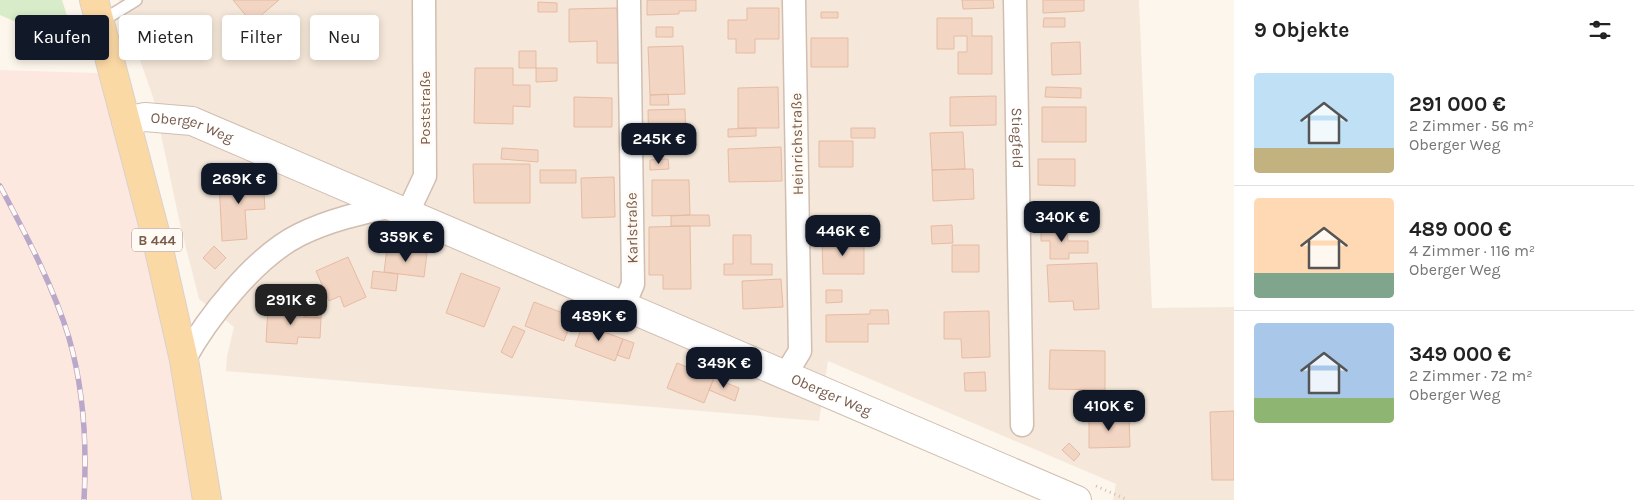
<!DOCTYPE html>
<html lang="de">
<head>
<meta charset="utf-8">
<style>
  :root { --surface:#fff; --page:#f6f6f6; --text:#222; --muted:#767676; --line:#e0e0e0; --accent:#111827 }
  body { margin:0; font-family:Karla,sans-serif; background:var(--page); color:var(--text); height:100vh; display:flex; flex-direction:column; font-size:19px; white-space:nowrap }
  * { box-sizing:border-box; margin:0 }
  p { font-size:16px; color:var(--muted) }
  .icon { flex:none; width:28px; height:28px; fill:none; stroke:currentColor; stroke-width:2; stroke-linecap:round; stroke-linejoin:round }
  .map { position:relative; flex:1; overflow:hidden }
  .panel { display:flex; flex-direction:column; background:var(--surface); width:400px }
  .panel>* { flex:none }
  .guide { position:absolute; left:15px; top:15px; width:475px; height:45px; display:flex; gap:10px }
  .price { position:absolute; translate:-50% -42px; padding:0 11px; border-radius:10px; background:var(--accent); color:#fff; font-size:16px; line-height:32px; filter:drop-shadow(0 1px 2px #0008) }
  .price::after { content:''; position:absolute; left:50%; top:30px; width:15px; height:11px; margin-left:-8px; background:inherit; clip-path:polygon(0 0,100% 0,50% 100%) }
  .price.current { background:#222; color:#fff }
  ul { padding:0; list-style:none }
  li { display:flex; align-items:center; gap:15px; height:125px; padding:0 20px }
  li+li { border-top:1px solid var(--line) }
  li span { display:grid; place-items:center; flex:none; width:140px; height:100px; border-radius:5px; color:#555 }
  li>.icon { margin-inline-start:auto }
  span .icon { width:60px; height:60px; fill:#fffc; stroke-width:1 }
  li b { font-size:21px }
  h2 { display:flex; justify-content:space-between; align-items:center; height:60px; padding:0 20px; font-size:21px }
  .chip { padding:0 18px; border-radius:5px; background:var(--surface); box-shadow:0 2px 8px #0003; font-size:18px; line-height:45px }
  .chip.current { background:var(--accent); color:#fff }
  main { display:flex; flex:1; min-height:0 }
  .map>svg:first-child { display:block }
  .residential { fill:#f5e8da }
  .commercial { fill:#fde8e0 }
  .green { fill:#d8ecc9 }
  .building { fill:#f3d5c3; stroke:#e6bba3 }
  .lines { fill:none; stroke-linecap:round; stroke-linejoin:round }
  .service-casing { stroke:#d1beb0; stroke-width:14 }
  .minor-casing { stroke:#d1beb0; stroke-width:25 }
  .tertiary-casing { stroke:#d1beb0; stroke-width:30 }
  .primary-casing { stroke:#dad1cd; stroke-width:30 }
  .path { stroke:#d9b8a5; stroke-width:3; stroke-dasharray:1 4; stroke-linecap:butt }
  .service { stroke:#fff; stroke-width:11 }
  .minor { stroke:#fff; stroke-width:22 }
  .tertiary { stroke:#fff; stroke-width:28 }
  .primary { stroke:#fbd9a5; stroke-width:28 }
  .rail-casing { stroke:#b9a8c9; stroke-width:5.5 }
  .rail { stroke:#fffaf3; stroke-width:4; stroke-dasharray:11; stroke-linecap:butt }
  .labels { text-anchor:middle; dominant-baseline:central; stroke-width:5; stroke-linejoin:round; paint-order:stroke }
  .shield { fill:#fffaf3; stroke:#a28b7f; stroke-width:1 }
  .shield-label { font-size:14px; font-weight:bold; fill:#7a5c4d }
  .street-label { font-size:15px; fill:#7a5c4d; stroke:#fffaf3 }
</style>
</head>
<body>
<main>
<div class="map">
<svg width="1234" height="500" viewBox="0 0 1234 500">
  <rect width="100%" height="100%" fill="#fdf6ec"/>
  <path class="residential" d="M119 0H1139L1152 308 1234 307V500H1113L1116 484 828 361 819 421 226 371 227 356 234 327 199 299 180 224 153 97Z"/>
  <path class="commercial" d="M0 70 128 74 199 377 202 500H0Z"/>
  <path class="green" d="M0 0H62L69 22 55 39 0 15Z"/>
  <path class="building" d="M233 0H279L252 23Z
    M647 0H696V11H679V14L647 15Z
    M962 0H993L994 8 963 9Z
    M1043 0H1084V11L1043 13Z
    M538 2 557 3V12H538Z
    M617 8 619 63H597V41L569 42V9Z
    M747 8H779V39H755V53H736V39H728V20H747Z
    M821 12H838V18H821Z
    M937 18H972V36H992V74H958V52H967V36H954V49H937Z
    M1044 18H1065V27H1043Z
    M656 27H673V37H656Z
    M811 38H848V67H811Z
    M1080 42 1081 74 1052 75 1051 43Z
    M683 46 685 94 650 95 648 47Z
    M519 51H536V68H519Z
    M475 68H513V85H530V107L513 106V124L474 123Z
    M536 68H557V81L536 82Z
    M778 87 779 128H738V88Z
    M1046 87 1081 88V98L1045 97Z
    M668 94 669 105H650V95Z
    M996 96V125L950 126V97Z
    M574 97 612 98V127H574Z
    M1042 107H1086V142H1042Z
    M685 109 686 152 649 153 648 110Z
    M756 128V136L728 137V129Z
    M851 128H875V138H851Z
    M963 132 965 169 932 170 930 133Z
    M819 141H853V167H819Z
    M781 147 782 181 729 182 728 149Z
    M502 148 538 150V162L501 159Z
    M668 159 669 169 650 170V160Z
    M1038 159H1075V186L1038 185Z
    M473 164H530V203H474Z
    M965 169H973L974 199 933 201 932 170Z
    M540 170H576V183H540Z
    M614 177 615 217 582 218 581 178Z
    M263 178 265 209 245 210 247 239 222 241 219 181Z
    M652 180H689L690 215 652 216Z
    M690 215H709L710 226H671V216Z
    M952 225 953 243 932 244 931 226Z
    M690 226 691 289H663V275H649V227Z
    M1041 227H1067L1068 241H1088V253H1069V259H1050V241H1041Z
    M733 235H751V264H772V275H724V264H733Z
    M822 240H864V274H823Z
    M952 245H979V272H952Z
    M214 246 226 258 215 269 203 258Z
    M387 249 427 253 424 277 384 272Z
    M348 257 366 297 344 307 340 296 329 301 316 271Z
    M1097 263 1099 309 1074 310 1073 301 1049 302 1047 265Z
    M373 271 398 274 396 291 371 288Z
    M461 273 500 288 484 327 446 313Z
    M781 279 783 307 743 309 742 281Z
    M826 290H842V302L826 303Z
    M534 302 573 317 564 341 525 326Z
    M305 304 322 305 321 318 304 317Z
    M268 308 299 310V317L321 318 320 338 298 337 297 344 266 342Z
    M870 310H888L889 324H868V342H826V315L870 314Z
    M989 311 990 357 962 358 961 339H944V312Z
    M583 324 623 339 615 361 575 346Z
    M513 326 525 331 512 358 501 352Z
    M623 339 634 343 629 359 617 355Z
    M1050 350 1105 351V390L1049 389Z
    M677 363 714 378 704 403 667 388Z
    M985 372 986 391H965L964 373Z
    M714 378 739 388 735 401 709 390Z
    M1234 411V480H1212L1210 412Z
    M1129 415 1130 447 1089 448V416Z
    M1069 443 1080 454 1074 461 1062 450Z"/>
  <g class="lines">
    <g class="service-casing">
      <path id="service" d="M100 22 136 0"/>
    </g>
    <g class="minor-casing">
      <g id="minor">
        <path id="s1" d="M1015 0 1022 425"/>
        <path d="M408 212 425 176 424 0"/>
        <path d="M624 305 633 284 629 0"/>
        <path d="M184 360C207 318 255 257 299 235 329 220 361 213 393 206"/>
        <path d="M786 374 800 351 794 0"/>
      </g>
    </g>
    <g class="tertiary-casing">
      <g id="tertiary">
        <path id="s2" d="M126 121 145 117 192 121 1077 500"/>
      </g>
    </g>
    <g class="primary-casing">
      <path id="primary" d="M94 0 155 232 184 360 207 500"/>
    </g>
    <path class="path" d="M1096 486 1128 500"/>
    <use href="#service" class="service"/>
    <use href="#minor" class="minor"/>
    <use href="#tertiary" class="tertiary"/>
    <use href="#primary" class="primary"/>
    <g class="rail-casing">
      <path id="rail" d="M0 186C26 235 53 285 69 338 84 390 87 446 84 500"/>
    </g>
    <use href="#rail" class="rail"/>
  </g>
  <g class="labels">
    <rect class="shield" x="132" y="228.5" width="50" height="23" rx="4"/>
    <g class="shield-label">
      <text x="157" y="240">B 444</text>
    </g>
    <g class="street-label">
      <text transform="translate(425 108) rotate(-90)">Poststraße</text>
      <text stroke="none"><textPath href="#s2" startOffset="68">Oberger Weg</textPath></text>
      <text stroke="none"><textPath href="#s1" startOffset="138">Stiegfeld</textPath></text>
      <text transform="translate(797 144) rotate(-91)">Heinrichstraße</text>
      <text transform="translate(632 228) rotate(-91)">Karlstraße</text>
      <text stroke="none"><textPath href="#s2" startOffset="762">Oberger Weg</textPath></text>
    </g>
  </g>
</svg>
<b class="price" style="left:659px;top:165px">245K €</b>
<b class="price" style="left:239px;top:205px">269K €</b>
<b class="price" style="left:1062px;top:243px">340K €</b>
<b class="price" style="left:843px;top:257px">446K €</b>
<b class="price" style="left:406px;top:263px">359K €</b>
<b class="price current" style="left:291px;top:326px">291K €</b>
<b class="price" style="left:599px;top:342px">489K €</b>
<b class="price" style="left:724px;top:389px">349K €</b>
<b class="price" style="left:1109px;top:432px">410K €</b>
<div class="guide">
<a class="chip current">Kaufen</a>
<a class="chip">Mieten</a>
<a class="chip">Filter</a>
<a class="chip">Neu</a>
</div>
</div>
<section class="panel">
<h2>9 Objekte<svg class="icon" aria-label="filters" viewBox="0 0 24 24"><path d="M4 7h16M4 17h16"/><circle cx="9" cy="7" r="2"/><circle cx="15" cy="17" r="2"/></svg></h2>
<ul>
<li><span style="background:linear-gradient(#bfe0f5 75%,#c2b280 0)"><svg class="icon" aria-label="home" viewBox="0 0 24 24"><path d="M3 11l9-7 9 7M6 9v11h12V9"/></svg></span><div><b>291 000 €</b><p>2 Zimmer · 56 m²</p><p>Oberger Weg</p></div></li>
<li><span style="background:linear-gradient(#ffd9b3 75%,#7fa58c 0)"><svg class="icon" aria-label="home" viewBox="0 0 24 24"><path d="M3 11l9-7 9 7M6 9v11h12V9"/></svg></span><div><b>489 000 €</b><p>4 Zimmer · 116 m²</p><p>Oberger Weg</p></div></li>
<li><span style="background:linear-gradient(#a9c7e8 75%,#8fb573 0)"><svg class="icon" aria-label="home" viewBox="0 0 24 24"><path d="M3 11l9-7 9 7M6 9v11h12V9"/></svg></span><div><b>349 000 €</b><p>2 Zimmer · 72 m²</p><p>Oberger Weg</p></div></li>
</ul>
</section>
</main>
</body>
</html>
